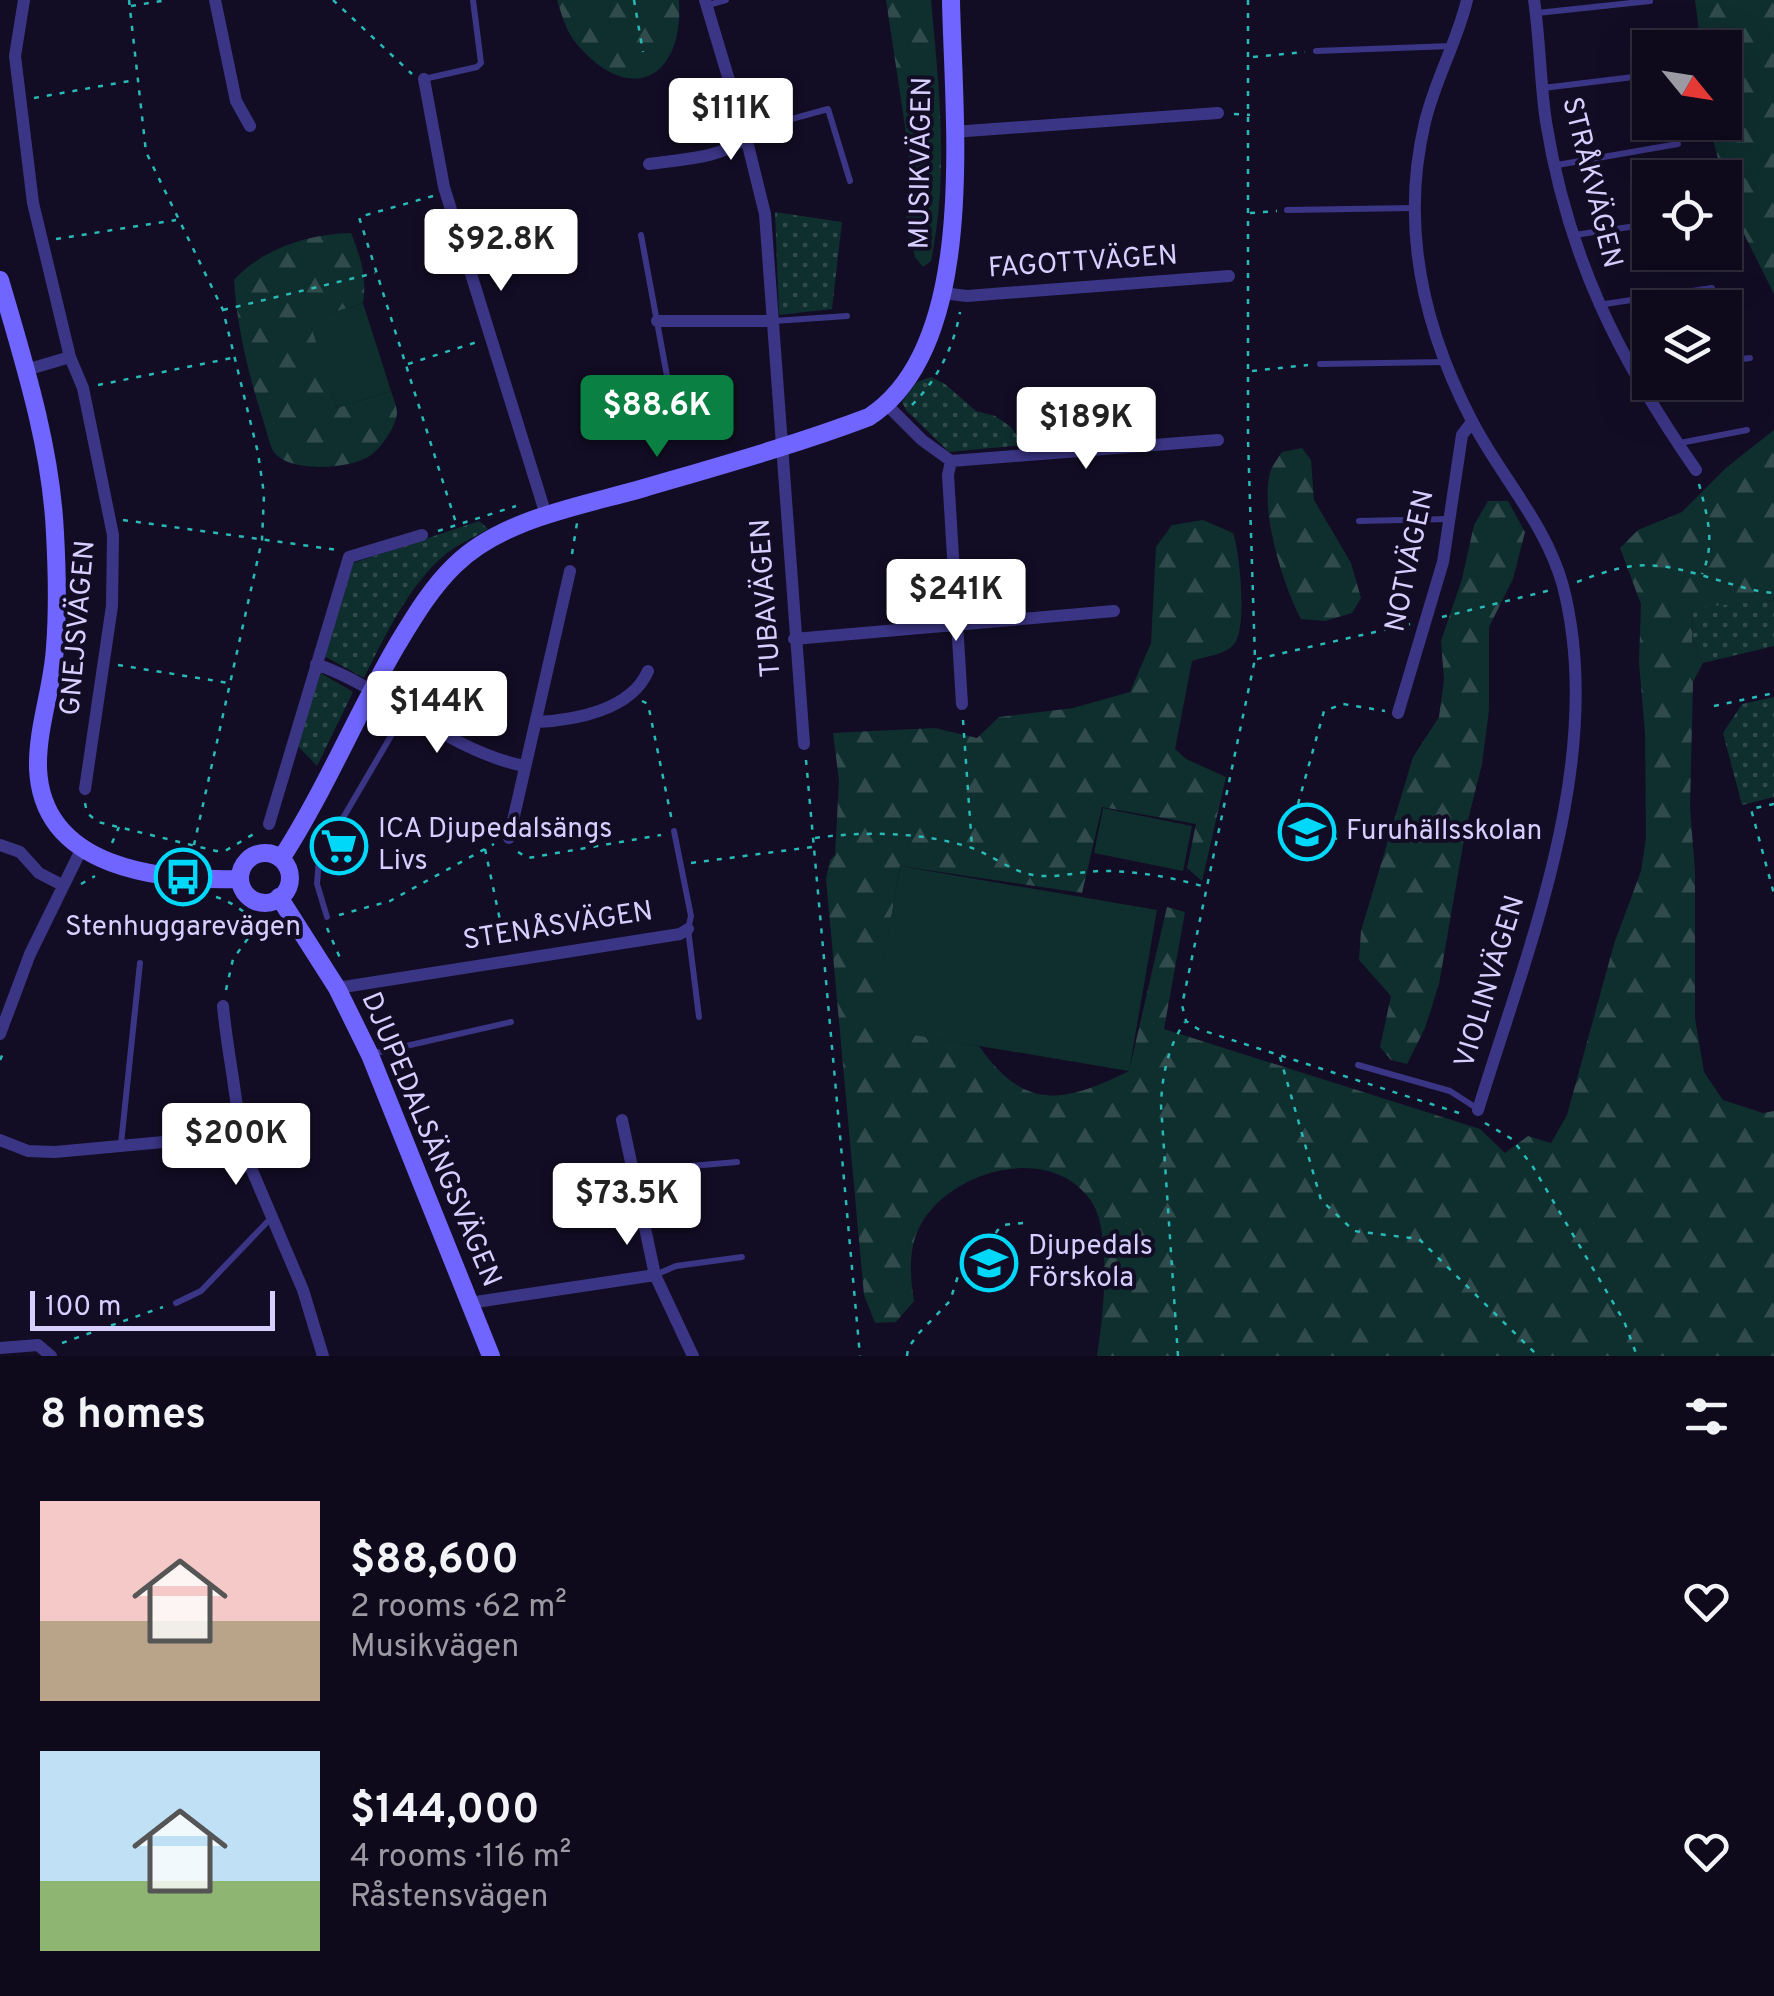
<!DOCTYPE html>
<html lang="en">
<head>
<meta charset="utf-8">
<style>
  :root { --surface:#0e0a1b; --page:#171324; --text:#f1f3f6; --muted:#9b9aa3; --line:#2e2b3a; --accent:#0b8043 }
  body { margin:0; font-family:Overpass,sans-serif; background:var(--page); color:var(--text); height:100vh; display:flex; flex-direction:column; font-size:38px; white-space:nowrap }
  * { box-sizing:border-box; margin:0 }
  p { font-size:32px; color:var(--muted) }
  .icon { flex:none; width:55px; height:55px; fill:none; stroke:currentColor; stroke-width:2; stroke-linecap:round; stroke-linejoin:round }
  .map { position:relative; height:1356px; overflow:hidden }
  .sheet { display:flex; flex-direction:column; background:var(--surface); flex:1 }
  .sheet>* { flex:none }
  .needle { width:65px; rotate:120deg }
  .tools { position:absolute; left:1632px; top:30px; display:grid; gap:20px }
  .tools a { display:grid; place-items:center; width:110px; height:110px; border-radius:0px; background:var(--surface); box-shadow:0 10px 40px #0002,0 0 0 2px var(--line); font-size:50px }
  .scale { position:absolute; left:30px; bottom:25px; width:245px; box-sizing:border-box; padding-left:10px; border:5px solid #d7cfff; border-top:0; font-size:28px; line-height:35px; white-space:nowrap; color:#d7cfff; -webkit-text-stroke:8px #120d24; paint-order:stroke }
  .price { position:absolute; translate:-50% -85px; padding:0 22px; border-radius:10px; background:#fff; color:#222; font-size:32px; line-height:65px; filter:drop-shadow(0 2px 5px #0008) }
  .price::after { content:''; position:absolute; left:50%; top:60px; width:30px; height:22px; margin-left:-15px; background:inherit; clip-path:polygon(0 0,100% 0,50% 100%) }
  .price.selected { background:var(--accent); color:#fff }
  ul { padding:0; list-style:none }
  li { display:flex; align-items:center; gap:30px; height:250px; padding:0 40px }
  li span { display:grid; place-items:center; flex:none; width:280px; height:200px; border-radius:0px; color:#555 }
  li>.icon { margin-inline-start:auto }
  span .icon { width:120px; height:120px; fill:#fffc; stroke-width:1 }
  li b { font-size:42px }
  h2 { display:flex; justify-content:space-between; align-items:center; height:120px; padding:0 40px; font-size:42px }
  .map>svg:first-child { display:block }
  .grass { fill:url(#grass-dots) }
  .forest { fill:url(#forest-firs) }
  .pitch { fill:#0f2e2e }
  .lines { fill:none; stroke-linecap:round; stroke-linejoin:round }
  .path { stroke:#28bab7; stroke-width:2.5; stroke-dasharray:5 8; stroke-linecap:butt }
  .lane { stroke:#3b3585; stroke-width:6 }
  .street { stroke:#3b3585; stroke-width:12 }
  .secondary { stroke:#7066ff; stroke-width:18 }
  .labels { text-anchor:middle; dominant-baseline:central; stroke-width:8; stroke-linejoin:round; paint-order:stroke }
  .street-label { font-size:28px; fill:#d7cfff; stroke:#120d24 }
  .poi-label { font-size:28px; fill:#d7cfff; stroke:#120d24; text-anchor:start }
</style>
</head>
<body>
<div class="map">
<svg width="1774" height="1356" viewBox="0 0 1774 1356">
  <defs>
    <pattern id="grass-dots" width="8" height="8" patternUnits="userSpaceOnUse" patternTransform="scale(2.5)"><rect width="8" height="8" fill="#0f2e2e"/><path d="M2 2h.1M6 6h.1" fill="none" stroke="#314b4d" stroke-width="1.8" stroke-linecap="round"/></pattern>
    <pattern id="forest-firs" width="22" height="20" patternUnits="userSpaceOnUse" patternTransform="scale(2.5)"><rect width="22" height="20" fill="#0f2e2e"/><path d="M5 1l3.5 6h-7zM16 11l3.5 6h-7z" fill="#314b4d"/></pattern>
  </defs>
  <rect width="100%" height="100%" fill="#120d24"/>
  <path class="grass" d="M775 212 842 222 832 309 779 315Z
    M931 377 945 384 976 411 995 416 1010 426 1024 445 949 452 906 410 902 402 917 382Z
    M479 521 488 529C475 537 459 544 447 553 409 584 385 636 364 678L324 656 353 563Z
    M1774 600V646L1703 663 1692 641 1693 607Z
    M319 672 353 692 317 766 296 744Z
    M1774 697V797L1742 805 1723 733 1742 704Z"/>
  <path class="forest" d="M557 0H679C684 80 629 107 576 43 567 33 561 13 557 0Z
    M886 0H931C939 87 949 175 931 261L923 267 915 257 906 221 909 153Z
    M1695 0H1774V294L1729 204 1709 123 1725 122V48L1701 47Z
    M351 233C361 258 367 277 363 303L310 320 337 408 391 391C393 397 397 407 397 413 396 427 380 450 368 457 348 469 289 473 274 452 269 445 267 431 264 423 249 376 237 329 234 280 263 248 309 234 351 233Z
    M1774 430V600L1693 608 1692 641 1703 663 1693 682 1690 808 1695 871V1018L1704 1072 1723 1100 1763 1113 1774 1111V1356H1097C1103 1320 1112 1236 1093 1204 1054 1141 950 1169 920 1226 908 1248 910 1277 914 1301L896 1322 875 1323 864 1295 826 879 830 860 835 855 839 781 833 733 935 728 977 738 999 717 1073 708 1130 692 1151 643 1156 547 1172 525 1203 520 1233 533C1240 552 1247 626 1235 643 1226 655 1206 656 1192 661L1175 749 1186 759 1226 777 1202 881 1187 868 1196 824 1102 807 1082 893 900 866 873 1027 979 1046C1025 1112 1064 1103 1129 1071L1167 907 1185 912 1164 1029 1480 1129 1505 1153 1528 1136 1551 1143 1567 1115 1614 944 1641 871 1646 837 1645 733 1639 662 1641 604 1620 548 1638 530 1682 512 1727 467Z
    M1302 448 1311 460 1314 500 1351 563 1361 598 1352 613 1325 621 1301 619C1283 585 1260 512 1270 473 1272 466 1278 458 1282 452Z
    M1488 501H1508L1525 532 1513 579 1489 627V710L1482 764 1466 828 1439 984 1425 1028 1407 1064 1391 1060 1380 1047 1391 996 1359 960 1361 931 1413 757 1439 717 1444 679 1441 641 1462 579 1474 525Z"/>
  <path class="pitch" d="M363 303 391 391 337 408 309 320Z
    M1103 808 1192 826 1183 871 1094 853Z
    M900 866 1157 910 1129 1071 872 1028Z"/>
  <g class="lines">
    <path class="path" d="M129 0 146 152 223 310 258 453 264 494 262 540 194 845
      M333 0 412 74
      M634 0 643 52
      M1248 0V439L1255 659 1182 1005 1186 1021 1198 1029 1459 1113
      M131 6 167 0
      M1253 57 1305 52
      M34 98 135 80
      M1234 114 1250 115
      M433 196 359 217 456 523
      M1250 213 1277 211
      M56 239 176 220
      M223 310 375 273
      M408 364 477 342
      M1252 371 1308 365
      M98 385 232 358
      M912 405C937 380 954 347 960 312
      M1699 484C1707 515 1716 543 1702 574
      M123 520 338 550
      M438 531 516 506
      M572 554 577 523
      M1577 582C1639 558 1658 562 1721 581 1738 586 1756 592 1774 593
      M1442 617 1551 590
      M1257 659 1410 624
      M118 665 229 683
      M642 701 648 704 672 821
      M1714 706 1774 693
      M963 720 972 847
      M806 760 860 1356
      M85 803 87 813 98 822 216 851H225L257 832
      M1774 804 1751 809 1774 894
      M815 838C864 831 921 832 969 847 991 854 1010 871 1033 875 1057 879 1079 871 1103 871 1137 871 1170 877 1202 886
      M1337 839 1297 827 1298 804 1324 711 1343 704 1385 711
      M112 843 119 827
      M485 849 505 944
      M518 852 528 858 661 835
      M691 863 812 847
      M81 884 95 876
      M216 897C244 905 254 927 281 935
      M339 915 390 901 494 844
      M327 928 340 958
      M226 990 233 959 257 926
      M1280 1057 1321 1200 1354 1231 1419 1239 1538 1356
      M0 1060 5 1049
      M1485 1123 1512 1139 1533 1167 1624 1321 1637 1356
      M62 1343 163 1307
      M907 1356 908 1348 919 1333 950 1301 958 1276 983 1257 997 1231 1003 1225 1024 1223
      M1178 1356 1161 1105C1162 1076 1168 1046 1185 1022"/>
    <path class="lane" d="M708 5 726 0
      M1537 13 1650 1
      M1316 51 1451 46
      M424 79 477 67 481 63 473 0
      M1543 88 1650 75
      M746 137 759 128 828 109 850 181
      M1557 165 1678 144
      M1287 210 1413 208
      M641 235 667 376
      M1574 235 1650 224
      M1598 305 1712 288
      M774 321 847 316
      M1725 361 1750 358
      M1320 364 1444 362
      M1634 372 1650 370
      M1680 443 1747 430
      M1359 521 1448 519
      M674 831 691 916 688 929 699 1017
      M327 917 317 884 319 859 405 712
      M371 1054 511 1022
      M1358 1065 1450 1091 1478 1109
      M121 1144 140 963
      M633 1171 737 1162
      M655 1275 676 1266 742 1257
      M176 1303 201 1291 271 1218"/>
    <path class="street" d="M24 0 15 56 33 203 70 357 83 388 113 535 112 606 85 789
      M215 0 236 101 250 126
      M705 0 746 137 765 214 804 744
      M1467 0C1457 42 1435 80 1425 122 1400 226 1423 327 1472 421 1501 477 1546 524 1563 586 1607 757 1528 947 1478 1110
      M1534 0C1540 40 1540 81 1546 122 1568 257 1618 358 1696 470
      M424 79 444 187 546 515
      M953 132 1218 113
      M649 164C682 159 721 159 746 137
      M942 293 967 296 1229 276
      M657 321H772
      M26 370 70 357
      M887 405 922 440 951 461
      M951 461 1218 440
      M951 461 948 475 962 704
      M794 639 1114 611
      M316 664C390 690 446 750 524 766
      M1398 713 1443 562 1462 435 1472 422
      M537 722C576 720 631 710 648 671
      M269 824 349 557 422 535
      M509 838 570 571
      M0 845 20 852 39 873 62 885
      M337 988 680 934 688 929
      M223 1006C226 1040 233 1074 237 1108 239 1132 234 1139 248 1161L303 1290 323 1356
      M0 1034 30 954 81 850
      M622 1120 655 1275 693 1356
      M0 1140 28 1151 55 1152 218 1137 237 1143
      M469 1303 655 1275
      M0 1348 38 1345 51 1356"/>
    <path class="secondary" d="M0 280C24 362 51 447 55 533 57 570 58 610 55 647 53 687 37 727 38 768 42 870 162 881 240 879
      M240 878a25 25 0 1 1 50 0a25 25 0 1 1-50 0Z
      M281 859C325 791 356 715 397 645 414 617 431 588 455 565 503 518 582 506 644 488 719 466 795 445 869 417 980 345 953 117 951 0
      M279 897 337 988 370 1055 491 1356"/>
  </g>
  <defs>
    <g id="school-ring" transform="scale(2.875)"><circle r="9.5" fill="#120d24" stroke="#00d8fa" stroke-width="1.5"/><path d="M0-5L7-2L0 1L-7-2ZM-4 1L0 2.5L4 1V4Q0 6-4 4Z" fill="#00d8fa"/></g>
    <g id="supermarket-ring" transform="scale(2.875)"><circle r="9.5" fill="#120d24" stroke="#00d8fa" stroke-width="1.5"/><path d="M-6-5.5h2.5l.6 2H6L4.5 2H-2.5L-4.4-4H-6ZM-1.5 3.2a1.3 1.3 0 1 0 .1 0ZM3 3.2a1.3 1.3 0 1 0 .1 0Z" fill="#00d8fa"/></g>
    <g id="bus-ring" transform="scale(2.875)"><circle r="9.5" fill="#120d24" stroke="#00d8fa" stroke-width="1.5"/><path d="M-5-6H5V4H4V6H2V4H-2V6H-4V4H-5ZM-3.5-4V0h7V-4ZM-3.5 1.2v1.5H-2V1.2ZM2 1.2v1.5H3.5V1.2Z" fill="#00d8fa"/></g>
  </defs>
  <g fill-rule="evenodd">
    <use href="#school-ring" x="1307" y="832"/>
    <use href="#supermarket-ring" x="339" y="846"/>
    <use href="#bus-ring" x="183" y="877"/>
    <use href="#school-ring" x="989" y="1263"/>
  </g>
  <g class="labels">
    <g class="street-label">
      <text transform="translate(922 163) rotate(-89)">MUSIKVÄGEN</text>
      <text transform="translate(1591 183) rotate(76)">STRÅKVÄGEN</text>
      <text transform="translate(1083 263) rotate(-4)">FAGOTTVÄGEN</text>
      <text transform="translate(1411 561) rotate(-78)">NOTVÄGEN</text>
      <text transform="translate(767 598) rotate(-94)">TUBAVÄGEN</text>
      <text transform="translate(79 628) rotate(-85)">GNEJSVÄGEN</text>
      <text transform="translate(558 927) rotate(-9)">STENÅSVÄGEN</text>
      <text transform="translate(1491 982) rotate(-73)">VIOLINVÄGEN</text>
      <text transform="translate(430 1140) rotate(67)">DJUPEDALSÄNGSVÄGEN</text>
    </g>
    <g class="poi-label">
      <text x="378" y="830">ICA Djupedalsängs<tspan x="378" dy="32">Livs</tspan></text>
      <text x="1346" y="832">Furuhällsskolan</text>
      <text x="183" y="928" text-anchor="middle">Stenhuggarevägen</text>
      <text x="1028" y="1247">Djupedals<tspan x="1028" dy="32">Förskola</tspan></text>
    </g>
  </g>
</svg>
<div class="tools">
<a><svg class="needle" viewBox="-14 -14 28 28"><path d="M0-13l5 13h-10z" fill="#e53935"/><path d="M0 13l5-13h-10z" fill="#9b9aa3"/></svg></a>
<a><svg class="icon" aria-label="locate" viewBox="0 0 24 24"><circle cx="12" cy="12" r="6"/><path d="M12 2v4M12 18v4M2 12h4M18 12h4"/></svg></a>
<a><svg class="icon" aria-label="layers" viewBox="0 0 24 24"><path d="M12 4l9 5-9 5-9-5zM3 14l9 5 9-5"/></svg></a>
</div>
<div class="scale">100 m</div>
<b class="price" style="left:731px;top:163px">$111K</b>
<b class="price" style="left:501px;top:294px">$92.8K</b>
<b class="price selected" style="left:657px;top:460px">$88.6K</b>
<b class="price" style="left:1086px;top:472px">$189K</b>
<b class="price" style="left:956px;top:644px">$241K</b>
<b class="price" style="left:437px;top:756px">$144K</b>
<b class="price" style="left:236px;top:1188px">$200K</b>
<b class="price" style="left:627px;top:1248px">$73.5K</b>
</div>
<section class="sheet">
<h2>8 homes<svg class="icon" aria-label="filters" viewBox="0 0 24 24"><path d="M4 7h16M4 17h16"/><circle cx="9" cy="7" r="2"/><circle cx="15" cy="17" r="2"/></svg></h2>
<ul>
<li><span style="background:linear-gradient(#f6c9c9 60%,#b9a48a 0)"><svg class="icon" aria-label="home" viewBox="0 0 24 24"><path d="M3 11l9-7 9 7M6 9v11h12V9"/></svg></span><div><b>$88,600</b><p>2 rooms · 62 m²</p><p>Musikvägen</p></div><svg class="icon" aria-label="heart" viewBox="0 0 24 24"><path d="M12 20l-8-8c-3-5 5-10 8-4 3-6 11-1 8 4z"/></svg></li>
<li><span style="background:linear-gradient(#bfe0f5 65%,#8fb573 0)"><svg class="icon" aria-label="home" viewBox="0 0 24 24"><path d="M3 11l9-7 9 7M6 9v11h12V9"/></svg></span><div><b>$144,000</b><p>4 rooms · 116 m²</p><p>Råstensvägen</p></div><svg class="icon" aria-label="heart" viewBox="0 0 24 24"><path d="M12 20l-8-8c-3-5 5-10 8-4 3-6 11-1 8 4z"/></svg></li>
</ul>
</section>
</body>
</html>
